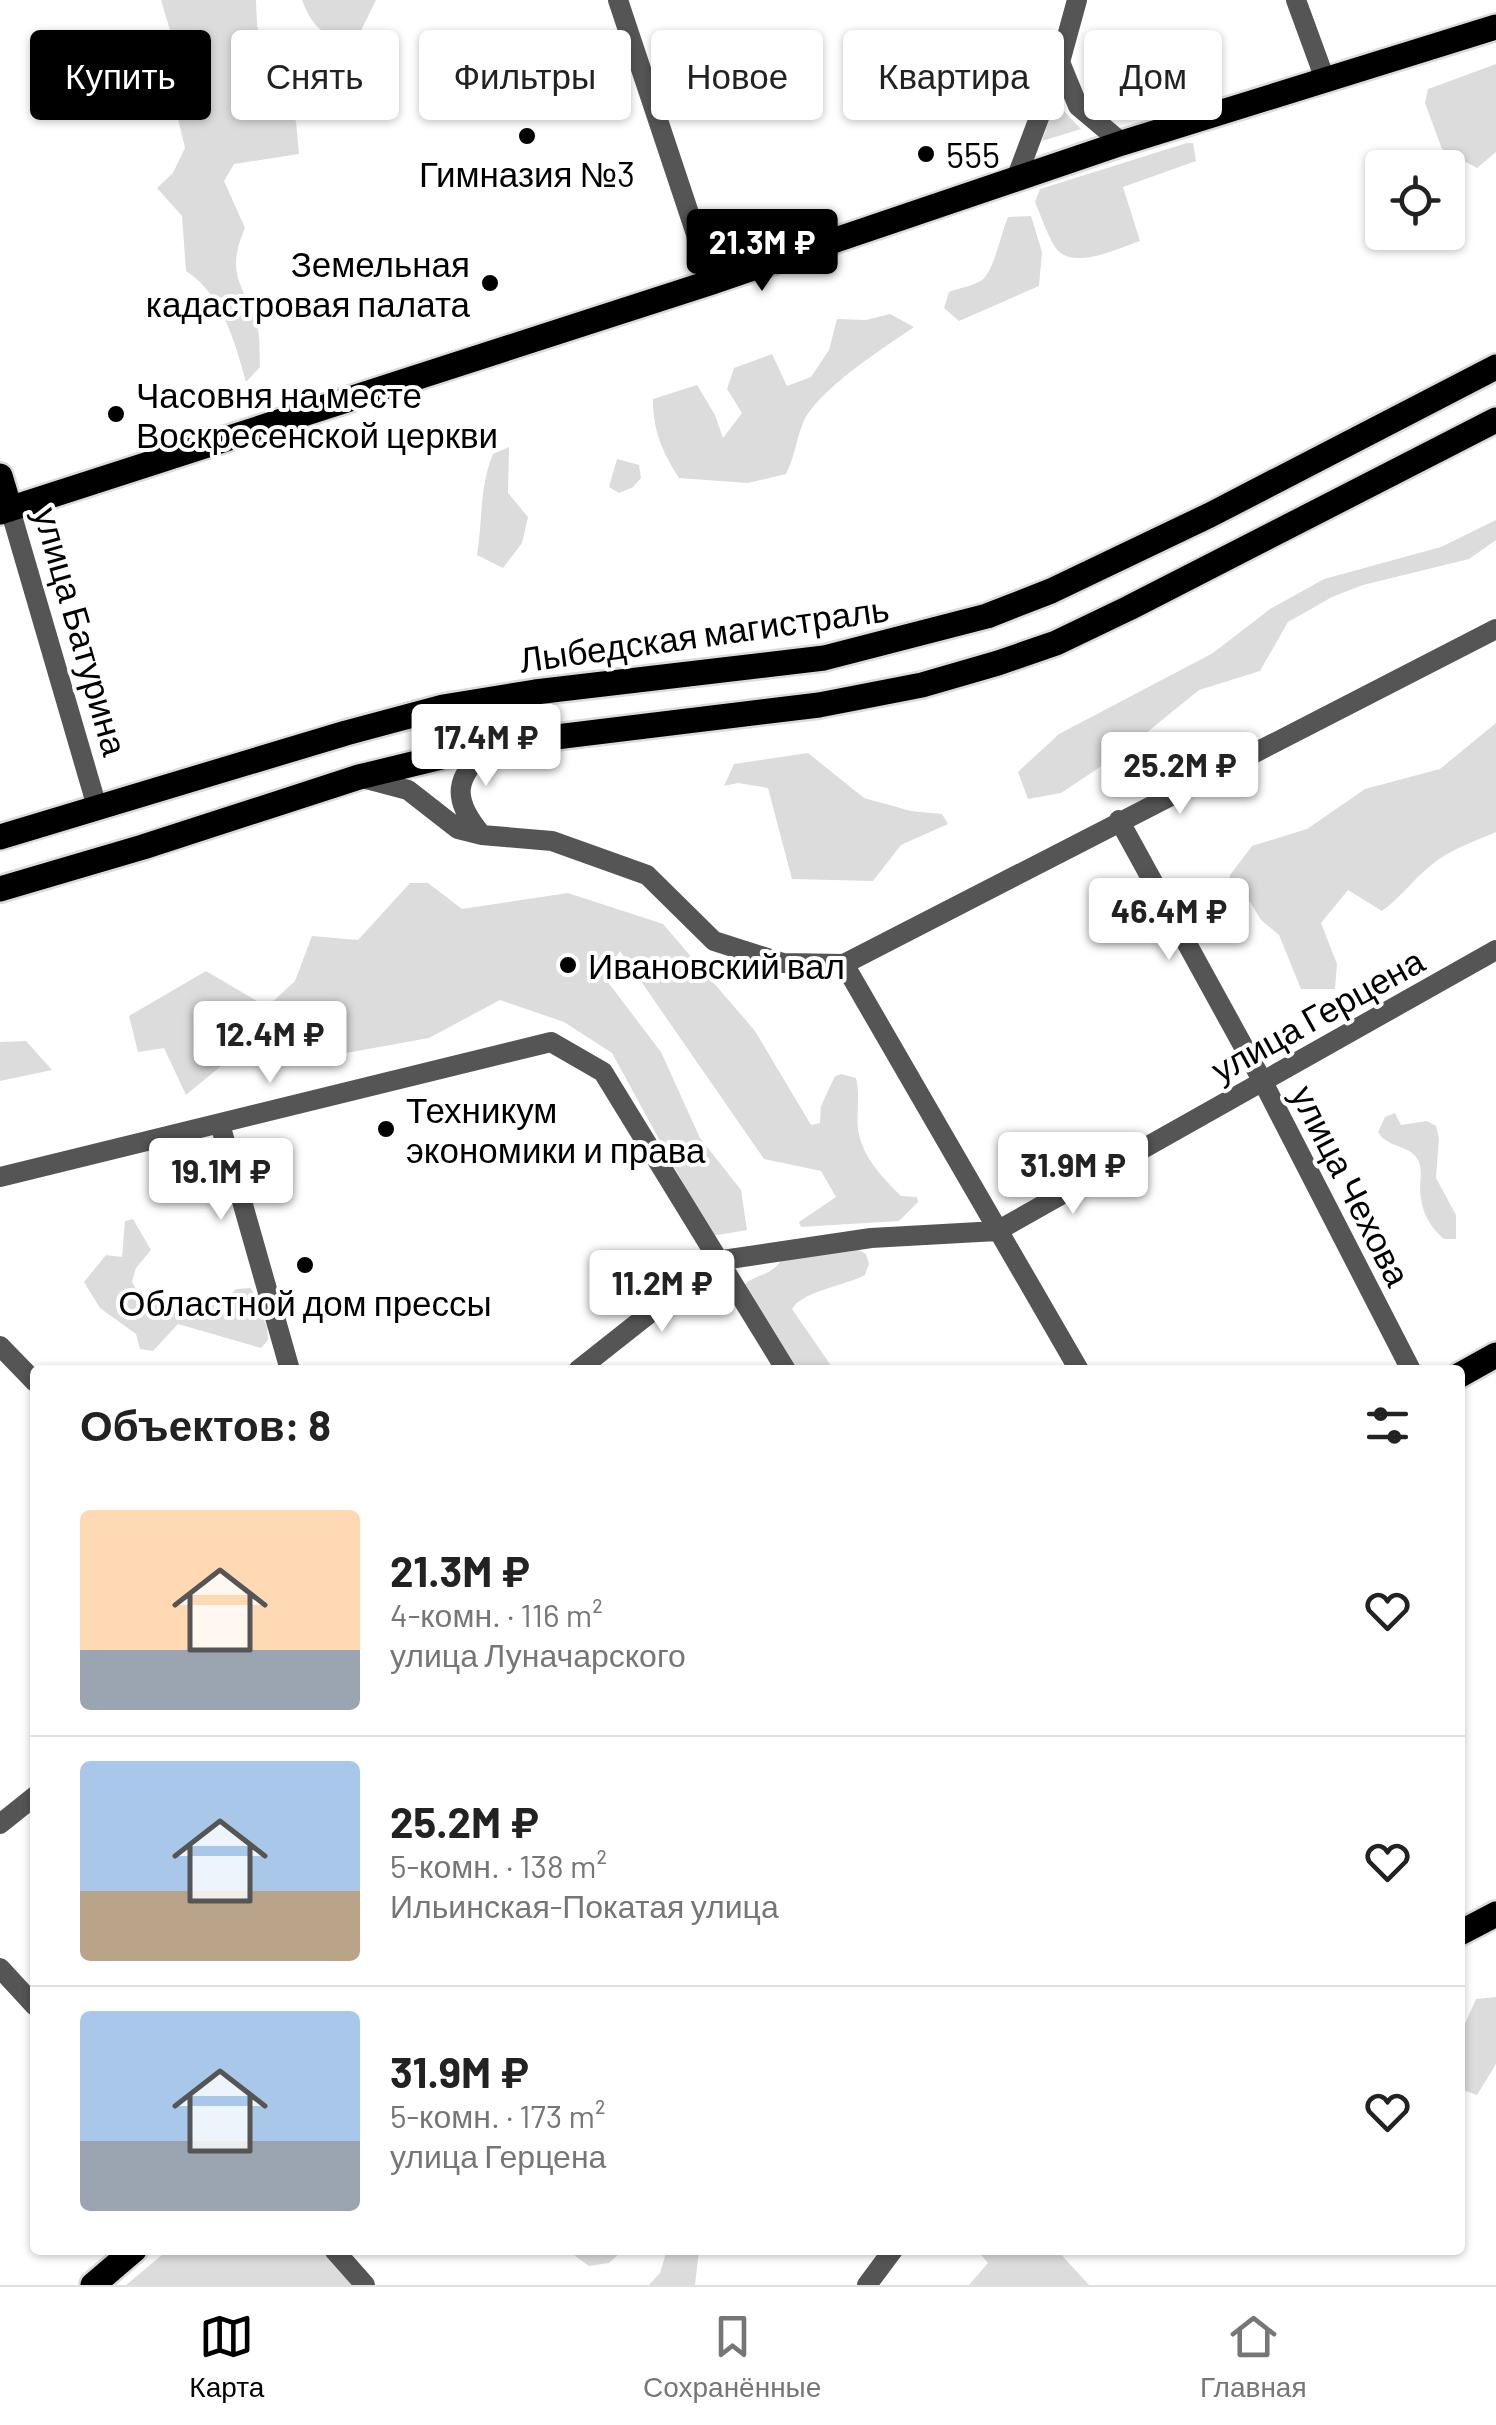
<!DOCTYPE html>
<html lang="ru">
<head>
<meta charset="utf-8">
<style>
  :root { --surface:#fff; --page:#f2f2f2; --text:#222; --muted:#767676; --line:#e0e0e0; --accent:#000 }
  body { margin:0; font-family:Barlow,sans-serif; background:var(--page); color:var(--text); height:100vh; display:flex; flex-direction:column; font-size:38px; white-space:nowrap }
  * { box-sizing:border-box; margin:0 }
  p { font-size:32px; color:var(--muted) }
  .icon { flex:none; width:55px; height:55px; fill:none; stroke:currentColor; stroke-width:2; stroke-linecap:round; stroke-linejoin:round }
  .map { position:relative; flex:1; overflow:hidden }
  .drawer { position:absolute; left:30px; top:1365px; width:1435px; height:890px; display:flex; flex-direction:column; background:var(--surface); border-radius:10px; box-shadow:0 2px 8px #0004 }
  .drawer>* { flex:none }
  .banner { position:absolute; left:30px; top:30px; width:1438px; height:90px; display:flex; gap:20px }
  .buttons { position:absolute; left:1365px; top:150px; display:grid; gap:20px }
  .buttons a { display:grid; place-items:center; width:100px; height:100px; border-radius:10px; background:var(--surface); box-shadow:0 2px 8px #0004; font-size:50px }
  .price { position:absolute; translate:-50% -85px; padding:0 22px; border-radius:10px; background:#fff; color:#222; font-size:32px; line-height:65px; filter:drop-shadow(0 2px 5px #0008) }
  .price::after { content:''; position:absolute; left:50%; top:60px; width:30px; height:22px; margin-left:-15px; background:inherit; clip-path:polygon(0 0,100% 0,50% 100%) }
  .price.current { background:var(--accent); color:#fff }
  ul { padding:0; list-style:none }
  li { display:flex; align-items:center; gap:30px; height:250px; padding:0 50px }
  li+li { border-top:2px solid var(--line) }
  li span { display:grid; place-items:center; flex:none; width:280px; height:200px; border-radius:10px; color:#555 }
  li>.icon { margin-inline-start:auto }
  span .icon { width:120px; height:120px; fill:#fffc; stroke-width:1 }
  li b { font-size:42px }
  h2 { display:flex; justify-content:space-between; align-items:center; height:120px; padding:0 50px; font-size:42px }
  .pill { padding:0 35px; border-radius:10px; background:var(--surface); box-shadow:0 2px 8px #0004; font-size:35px; line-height:90px }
  .pill.current { background:var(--accent); color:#fff }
  .dock { display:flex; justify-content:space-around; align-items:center; height:140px; border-top:2px solid var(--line); background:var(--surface); font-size:28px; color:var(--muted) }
  .dock a { display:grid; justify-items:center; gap:5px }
  .dock .current { color:var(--accent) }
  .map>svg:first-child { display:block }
  .green { fill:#dcdcdc }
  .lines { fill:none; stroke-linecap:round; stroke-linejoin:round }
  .major-casing { stroke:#dbdbdb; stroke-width:30 }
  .minor { stroke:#555; stroke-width:20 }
  .major { stroke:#000; stroke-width:25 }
  .poi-dot { fill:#000; stroke:#fff; stroke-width:4 }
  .labels { text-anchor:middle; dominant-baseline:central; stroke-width:8; stroke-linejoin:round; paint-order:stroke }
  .poi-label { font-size:35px; fill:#000; stroke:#fff; text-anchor:start }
  .street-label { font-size:35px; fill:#000; stroke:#fff }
</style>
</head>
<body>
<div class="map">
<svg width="1496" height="2285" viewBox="0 0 1496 2285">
  <rect width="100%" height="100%" fill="#fff"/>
  <path class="green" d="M161 0H256L257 26 273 65 268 96 296 121 299 154 234 164 224 181 245 228C224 276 245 285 257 327 261 339 259 354 260 367L246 382C235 343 223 295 186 271L182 216 157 188 173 173 185 148 172 94 176 51Z
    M302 0H376L355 43C324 35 314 31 302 0Z
    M1496 64V152L1477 168 1442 149 1425 103 1428 89Z
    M1063 110 1081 129 1042 141 1051 113Z
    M1187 143H1193L1196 161 1123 187 1140 241C1118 248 1072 272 1055 247 1047 234 1041 216 1035 202L1040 189Z
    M1031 216 1042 252 1039 286 959 321 944 308 949 292C959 288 973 286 982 280 994 271 1001 233 1008 217Z
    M890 314 914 327C885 347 816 391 803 423 796 440 795 456 786 474L748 483 679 478C662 451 653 431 653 399L697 385 715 415 723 438 742 413 727 389 734 368 772 354 787 386 811 377 829 350 837 319 866 320Z
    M509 447 508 493 528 517 522 543 503 568 477 555C483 519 479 488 493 454Z
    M617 459 639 465 641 478 633 487 619 493 609 487Z
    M1496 520V540L1469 559 1363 585 1332 597 1288 622 1260 671 1199 690 1124 751 1061 793 1028 799 1018 772 1059 734 1213 653 1270 609 1324 579 1441 547Z
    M1496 723V832C1473 842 1449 850 1430 866 1413 880 1400 898 1382 911L1348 890 1321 923 1337 964 1335 989H1301L1279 935 1261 920 1250 902 1229 892 1230 875 1252 846 1307 829 1365 789 1440 769Z
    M808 753 864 798 911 811 942 814 948 824 901 845 873 881 792 879 768 788 738 783 724 786 734 764Z
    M410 883H428L462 909 568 893 663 924 755 1031 811 1125 820 1123 821 1106 835 1076 841 1074 856 1078C861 1097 855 1117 859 1135 865 1160 884 1179 901 1196L917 1197 918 1202 899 1221 801 1227 799 1222 836 1197 821 1171 764 1159 620 951 604 977 661 1052 700 1138 741 1190 747 1230 712 1236 612 1053 564 1022 500 1000 429 1038 313 1059 227 1061 186 1095 164 1048 138 1052 129 1016 206 971 267 1007 295 981 312 936 358 940Z
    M26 1041 52 1070 0 1081V1042Z
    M1395 1113 1401 1125 1427 1121 1436 1126 1439 1138 1436 1178 1456 1215V1239H1444C1429 1227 1421 1210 1420 1190 1420 1180 1423 1167 1417 1158 1408 1145 1386 1147 1378 1132L1385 1117Z
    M133 1219 151 1250 136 1268 132 1282 137 1291 161 1302 180 1296 195 1303 221 1305 236 1289 251 1288 267 1327 268 1340 261 1348 178 1324 153 1351 140 1349 136 1334 100 1308 84 1282 106 1255 122 1257 125 1221Z
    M852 1246 866 1254 869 1264 865 1275C846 1285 801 1292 792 1309L834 1370H794L742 1287C755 1273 768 1278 781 1261Z
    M1496 1997V2064L1477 2095 1460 2089V2035L1476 1999Z
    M168 2250H320L352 2285H126Z
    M579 2250H623L609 2263 589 2266 575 2256Z
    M667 2250H699L695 2285H649L660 2273Z
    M977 2250H1057L1089 2285H969L988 2263Z"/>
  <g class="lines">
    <g class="major-casing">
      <path id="major" d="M0 476 10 509
        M0 512 712 282 1122 143 1496 27
        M0 837 346 733 443 707 535 692 824 658 987 616 1051 591 1210 515 1496 367
        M0 889 143 847 359 777 491 745 819 705 922 685 998 663 1056 643 1129 608 1496 420
        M1460 1375 1496 1355
        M1460 1933 1496 1914
        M93 2285 134 2250"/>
    </g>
    <path class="minor" d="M618 0 712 282
      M1296 0 1326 82
      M1060 62 1078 106 1122 143
      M1016 179 1060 62 1077 0
      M10 509 97 807
      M359 777 408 790 458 829 482 835 552 841 647 875 714 941 783 963 844 964 1496 629
      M1119 820 1263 1082 1411 1370
      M482 835C450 797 455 778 490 745
      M844 964 1079 1370
      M220 1124 290 1370
      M0 1177 551 1042 603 1072 786 1370
      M0 1346 35 1382
      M578 1370 716 1261 871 1238 997 1231 1496 950
      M0 1824 35 1796
      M0 1968 35 2006
      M334 2250 365 2285
      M867 2285 893 2250"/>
    <use href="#major" class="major"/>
  </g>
  <g class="poi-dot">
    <circle cx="527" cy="136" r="10"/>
    <circle cx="926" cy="154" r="10"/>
    <circle cx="490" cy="283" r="10"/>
    <circle cx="116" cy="414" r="10"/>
    <circle cx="568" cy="965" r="10"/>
    <circle cx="386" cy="1129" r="10"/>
    <circle cx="305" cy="1265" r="10"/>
  </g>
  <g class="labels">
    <g class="poi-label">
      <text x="946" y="154">555</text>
      <text x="527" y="173" text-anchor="middle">Гимназия №3</text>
      <text x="470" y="263" text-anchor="end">Земельная<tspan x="470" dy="40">кадастровая палата</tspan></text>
      <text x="136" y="394">Часовня на месте<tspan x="136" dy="40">Воскресенской церкви</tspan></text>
      <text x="588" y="965">Ивановский вал</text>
      <text x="406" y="1109">Техникум<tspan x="406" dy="40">экономики и права</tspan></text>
      <text x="305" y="1302" text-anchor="middle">Областной дом прессы</text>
    </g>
    <g class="street-label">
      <text transform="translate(82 631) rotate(74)">улица Батурина</text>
      <text transform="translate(704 633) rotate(-8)">Лыбедская магистраль</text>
      <text transform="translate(1317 1014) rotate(-29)">улица Герцена</text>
      <text transform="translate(1352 1185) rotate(63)">улица Чехова</text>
    </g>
  </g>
</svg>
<div class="buttons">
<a><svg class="icon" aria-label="locate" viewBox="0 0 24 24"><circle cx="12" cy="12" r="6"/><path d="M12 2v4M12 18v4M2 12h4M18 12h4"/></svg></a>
</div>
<b class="price current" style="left:762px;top:294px">21.3M ₽</b>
<b class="price" style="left:486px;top:789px">17.4M ₽</b>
<b class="price" style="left:1180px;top:817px">25.2M ₽</b>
<b class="price" style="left:1169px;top:963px">46.4M ₽</b>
<b class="price" style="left:270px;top:1086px">12.4M ₽</b>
<b class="price" style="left:1073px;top:1217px">31.9M ₽</b>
<b class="price" style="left:221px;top:1223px">19.1M ₽</b>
<b class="price" style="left:662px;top:1335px">11.2M ₽</b>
<div class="banner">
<a class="pill current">Купить</a>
<a class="pill">Снять</a>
<a class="pill">Фильтры</a>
<a class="pill">Новое</a>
<a class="pill">Квартира</a>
<a class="pill">Дом</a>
</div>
<section class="drawer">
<h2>Объектов: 8<svg class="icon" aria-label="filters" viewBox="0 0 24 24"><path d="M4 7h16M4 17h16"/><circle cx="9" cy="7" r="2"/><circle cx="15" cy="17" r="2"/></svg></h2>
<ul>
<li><span style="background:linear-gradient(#ffd9b3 70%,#9aa5b1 0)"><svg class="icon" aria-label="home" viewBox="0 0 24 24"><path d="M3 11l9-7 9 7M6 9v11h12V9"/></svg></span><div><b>21.3M ₽</b><p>4-комн. · 116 m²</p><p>улица Луначарского</p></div><svg class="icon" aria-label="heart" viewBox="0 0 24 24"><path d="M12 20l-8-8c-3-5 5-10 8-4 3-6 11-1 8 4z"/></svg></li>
<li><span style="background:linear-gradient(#a9c7e8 65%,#b9a48a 0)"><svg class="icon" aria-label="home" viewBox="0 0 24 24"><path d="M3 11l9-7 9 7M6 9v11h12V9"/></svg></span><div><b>25.2M ₽</b><p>5-комн. · 138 m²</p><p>Ильинская-Покатая улица</p></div><svg class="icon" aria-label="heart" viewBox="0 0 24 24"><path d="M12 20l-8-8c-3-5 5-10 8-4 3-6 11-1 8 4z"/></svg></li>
<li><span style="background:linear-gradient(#a9c7e8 65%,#9aa5b1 0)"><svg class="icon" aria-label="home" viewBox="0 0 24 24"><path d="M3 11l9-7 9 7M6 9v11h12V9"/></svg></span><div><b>31.9M ₽</b><p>5-комн. · 173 m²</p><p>улица Герцена</p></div><svg class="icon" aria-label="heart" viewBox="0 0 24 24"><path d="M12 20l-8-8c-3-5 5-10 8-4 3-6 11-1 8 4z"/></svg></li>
</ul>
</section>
</div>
<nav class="dock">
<a class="current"><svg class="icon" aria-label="map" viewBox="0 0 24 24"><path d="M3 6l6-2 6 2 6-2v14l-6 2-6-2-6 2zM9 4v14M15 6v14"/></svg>Карта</a>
<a><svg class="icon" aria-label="saved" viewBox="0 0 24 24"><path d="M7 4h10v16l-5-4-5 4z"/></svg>Сохранённые</a>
<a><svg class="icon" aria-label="home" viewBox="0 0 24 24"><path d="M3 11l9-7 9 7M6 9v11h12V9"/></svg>Главная</a>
</nav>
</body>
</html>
